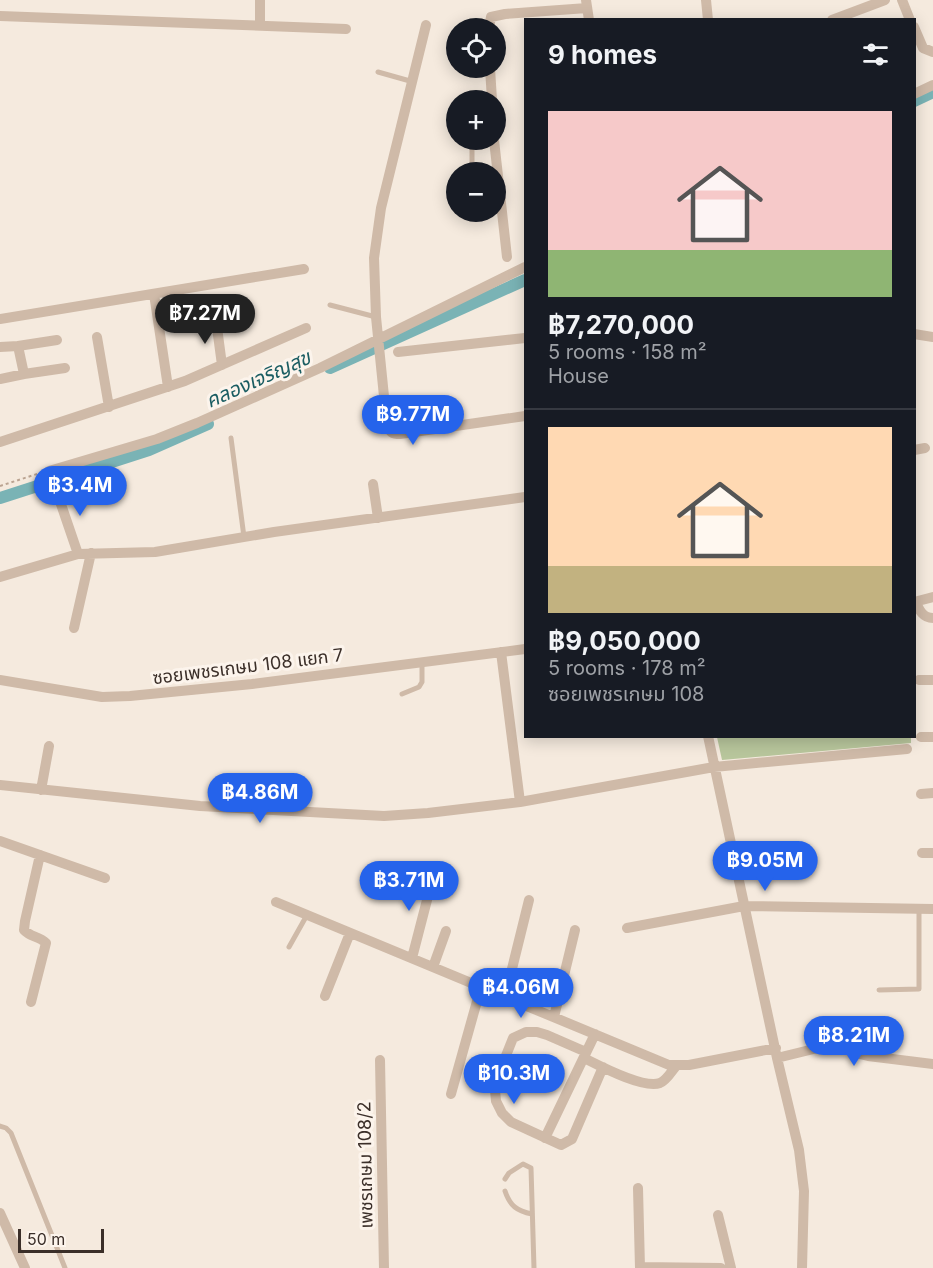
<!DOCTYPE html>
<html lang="en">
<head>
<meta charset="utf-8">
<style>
  :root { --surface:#171b24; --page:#242831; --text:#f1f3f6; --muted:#9ea1a6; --line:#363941; --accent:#2563eb }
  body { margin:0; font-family:Inter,"Noto Sans Thai",sans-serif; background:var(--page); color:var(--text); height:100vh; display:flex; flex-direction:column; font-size:22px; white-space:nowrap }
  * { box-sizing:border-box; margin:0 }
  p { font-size:20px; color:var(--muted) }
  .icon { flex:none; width:33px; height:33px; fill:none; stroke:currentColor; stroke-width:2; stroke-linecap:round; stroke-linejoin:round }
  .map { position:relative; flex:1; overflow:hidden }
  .side { position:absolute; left:524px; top:18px; width:392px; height:720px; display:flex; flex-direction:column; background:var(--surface); border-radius:0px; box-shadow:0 3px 15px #0003 }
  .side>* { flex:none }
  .controls { position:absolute; left:446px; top:18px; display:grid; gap:12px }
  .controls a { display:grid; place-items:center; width:60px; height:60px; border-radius:50%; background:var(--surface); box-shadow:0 3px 15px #0003; font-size:30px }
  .scale { position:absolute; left:18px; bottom:15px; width:86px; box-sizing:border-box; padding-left:6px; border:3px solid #3b2f29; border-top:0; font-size:16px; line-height:21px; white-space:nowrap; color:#3b2f29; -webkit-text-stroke:4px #fcf4ec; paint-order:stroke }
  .price { position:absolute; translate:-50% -51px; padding:0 14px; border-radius:21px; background:var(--accent); color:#fff; font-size:20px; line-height:39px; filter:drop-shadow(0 2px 3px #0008) }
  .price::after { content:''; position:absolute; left:50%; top:36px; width:18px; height:14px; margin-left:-9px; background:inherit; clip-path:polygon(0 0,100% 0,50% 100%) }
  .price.selected { background:#222; color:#fff }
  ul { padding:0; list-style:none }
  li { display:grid; align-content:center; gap:12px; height:318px; padding:0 24px }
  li+li { border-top:2px solid var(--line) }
  li span { display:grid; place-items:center; height:186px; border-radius:0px; color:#555 }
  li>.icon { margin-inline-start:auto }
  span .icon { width:108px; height:108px; fill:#fffc; stroke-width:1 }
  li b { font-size:26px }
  h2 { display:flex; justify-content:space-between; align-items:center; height:72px; padding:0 24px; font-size:26px }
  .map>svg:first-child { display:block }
  .green { fill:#b8c69c }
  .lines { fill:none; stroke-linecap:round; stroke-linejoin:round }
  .canal { stroke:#7ab3b5; stroke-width:12 }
  .path { stroke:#bba492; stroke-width:2; stroke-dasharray:3 3; stroke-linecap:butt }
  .lane { stroke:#cfbaa8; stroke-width:5 }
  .street { stroke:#cfbaa8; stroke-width:10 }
  .labels { text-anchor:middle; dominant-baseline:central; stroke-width:6; stroke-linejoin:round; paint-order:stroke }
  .street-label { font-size:18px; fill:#3b2f29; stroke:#fcf4ec }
  .water-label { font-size:20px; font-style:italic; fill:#1a5d62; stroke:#fcf4ec }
</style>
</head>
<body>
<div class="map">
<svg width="933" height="1268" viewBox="0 0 933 1268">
  <rect width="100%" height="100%" fill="#f5eade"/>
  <path class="green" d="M911 737V743L722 760 717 737Z"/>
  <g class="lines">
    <path class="canal" d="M914 101 933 92
      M330 368 525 280
      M0 498 149 450 208 424"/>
    <path class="path" d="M0 486 40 473"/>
    <path class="lane" d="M378 72 410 81
      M472 140V172
      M330 305 376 317
      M231 438 244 537
      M402 694 419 687 422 682V662
      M289 947 307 915
      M879 990 919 989V909
      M0 1126 6 1128 11 1133 65 1268
      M505 1179 509 1173 523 1164 531 1168 534 1268
      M505 1191C510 1206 517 1211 532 1214"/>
    <path class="street" d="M586 0 589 20
      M706 0 708 20
      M902 0 910 20
      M0 16 346 29
      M832 20 885 0
      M260 25V0
      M426 25 381 208 374 258 376 317 387 426C390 432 392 434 400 434L525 416
      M914 27 923 48 933 52
      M489 28 491 17 505 14 587 8
      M490 68 492 100
      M914 94 933 85
      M494 140 507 257
      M154 294 168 387
      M0 319 304 269
      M216 320 222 365
      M914 334 933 337
      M97 337 109 407
      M18 346 57 340
      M0 347 18 346 24 374 0 379
      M398 352 525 338
      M24 374 65 368
      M0 442 185 381 306 328
      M914 450 925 448
      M49 471 157 439 197 423 320 368 525 267
      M51 475 78 554
      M373 484 378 518
      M0 577 78 554 155 552 274 532 525 497
      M914 602 933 597
      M916 602C919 610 923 618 933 618
      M74 628 91 553
      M501 652 520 802
      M0 680 102 697 130 696 252 684 525 649
      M919 680H933
      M708 736 777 1058 799 1150 804 1191 802 1268
      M921 737H933
      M0 785 200 806 384 816 428 813 520 802 714 767 907 749
      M41 790 49 746
      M921 794 933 793
      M0 841 105 878
      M922 853H933
      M276 902 669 1065H689L776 1048
      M627 928 744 906 933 909
      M412 958 434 873
      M433 967 446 931
      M325 996 350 933
      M505 997 529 900
      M31 1002 46 943C39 936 30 937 24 930L25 921 40 855
      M554 1017 575 930
      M586 1052 547 1035 537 1032H526L513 1038 499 1073 495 1090 496 1101 502 1113 511 1122 561 1145 572 1139 603 1067
      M584 1058C600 1066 643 1089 660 1083 667 1080 671 1072 676 1066
      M777 1058 834 1044 845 1045 855 1053 868 1056 933 1064
      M380 1060 384 1268
      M451 1094 481 987
      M545 1138 595 1034
      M638 1188 640 1268
      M0 1213 25 1268
      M718 1215 731 1268
      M640 1267 721 1268"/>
  </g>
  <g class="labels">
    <g class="street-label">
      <text transform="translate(248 666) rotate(-7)">ซอยเพชรเกษม 108 แยก 7</text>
      <text transform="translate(365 1165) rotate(-91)">เพชรเกษม 108/2</text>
    </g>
    <g class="water-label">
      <text transform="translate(258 379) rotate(-24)">คลองเจริญสุข</text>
    </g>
  </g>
</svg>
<div class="controls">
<a><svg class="icon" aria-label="locate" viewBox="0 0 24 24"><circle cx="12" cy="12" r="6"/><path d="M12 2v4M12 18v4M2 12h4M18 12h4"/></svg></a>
<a>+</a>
<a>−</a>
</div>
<div class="scale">50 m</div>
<b class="price selected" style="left:205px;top:345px">฿7.27M</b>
<b class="price" style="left:413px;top:446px">฿9.77M</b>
<b class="price" style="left:80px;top:517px">฿3.4M</b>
<b class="price" style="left:260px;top:824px">฿4.86M</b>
<b class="price" style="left:765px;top:892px">฿9.05M</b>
<b class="price" style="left:409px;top:912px">฿3.71M</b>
<b class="price" style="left:521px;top:1019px">฿4.06M</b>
<b class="price" style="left:854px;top:1067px">฿8.21M</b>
<b class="price" style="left:514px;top:1105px">฿10.3M</b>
<section class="side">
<h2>9 homes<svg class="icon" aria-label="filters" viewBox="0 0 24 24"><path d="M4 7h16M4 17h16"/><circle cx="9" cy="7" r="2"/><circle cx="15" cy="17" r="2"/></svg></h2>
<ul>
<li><span style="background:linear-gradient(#f6c9c9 75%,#8fb573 0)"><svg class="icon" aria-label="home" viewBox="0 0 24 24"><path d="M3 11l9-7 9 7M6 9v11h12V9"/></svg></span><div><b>฿7,270,000</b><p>5 rooms · 158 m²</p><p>House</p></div></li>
<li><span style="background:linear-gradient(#ffd9b3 75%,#c2b280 0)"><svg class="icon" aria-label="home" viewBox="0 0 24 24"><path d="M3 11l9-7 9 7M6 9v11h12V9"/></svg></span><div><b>฿9,050,000</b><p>5 rooms · 178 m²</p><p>ซอยเพชรเกษม 108</p></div></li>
</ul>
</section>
</div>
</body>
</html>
